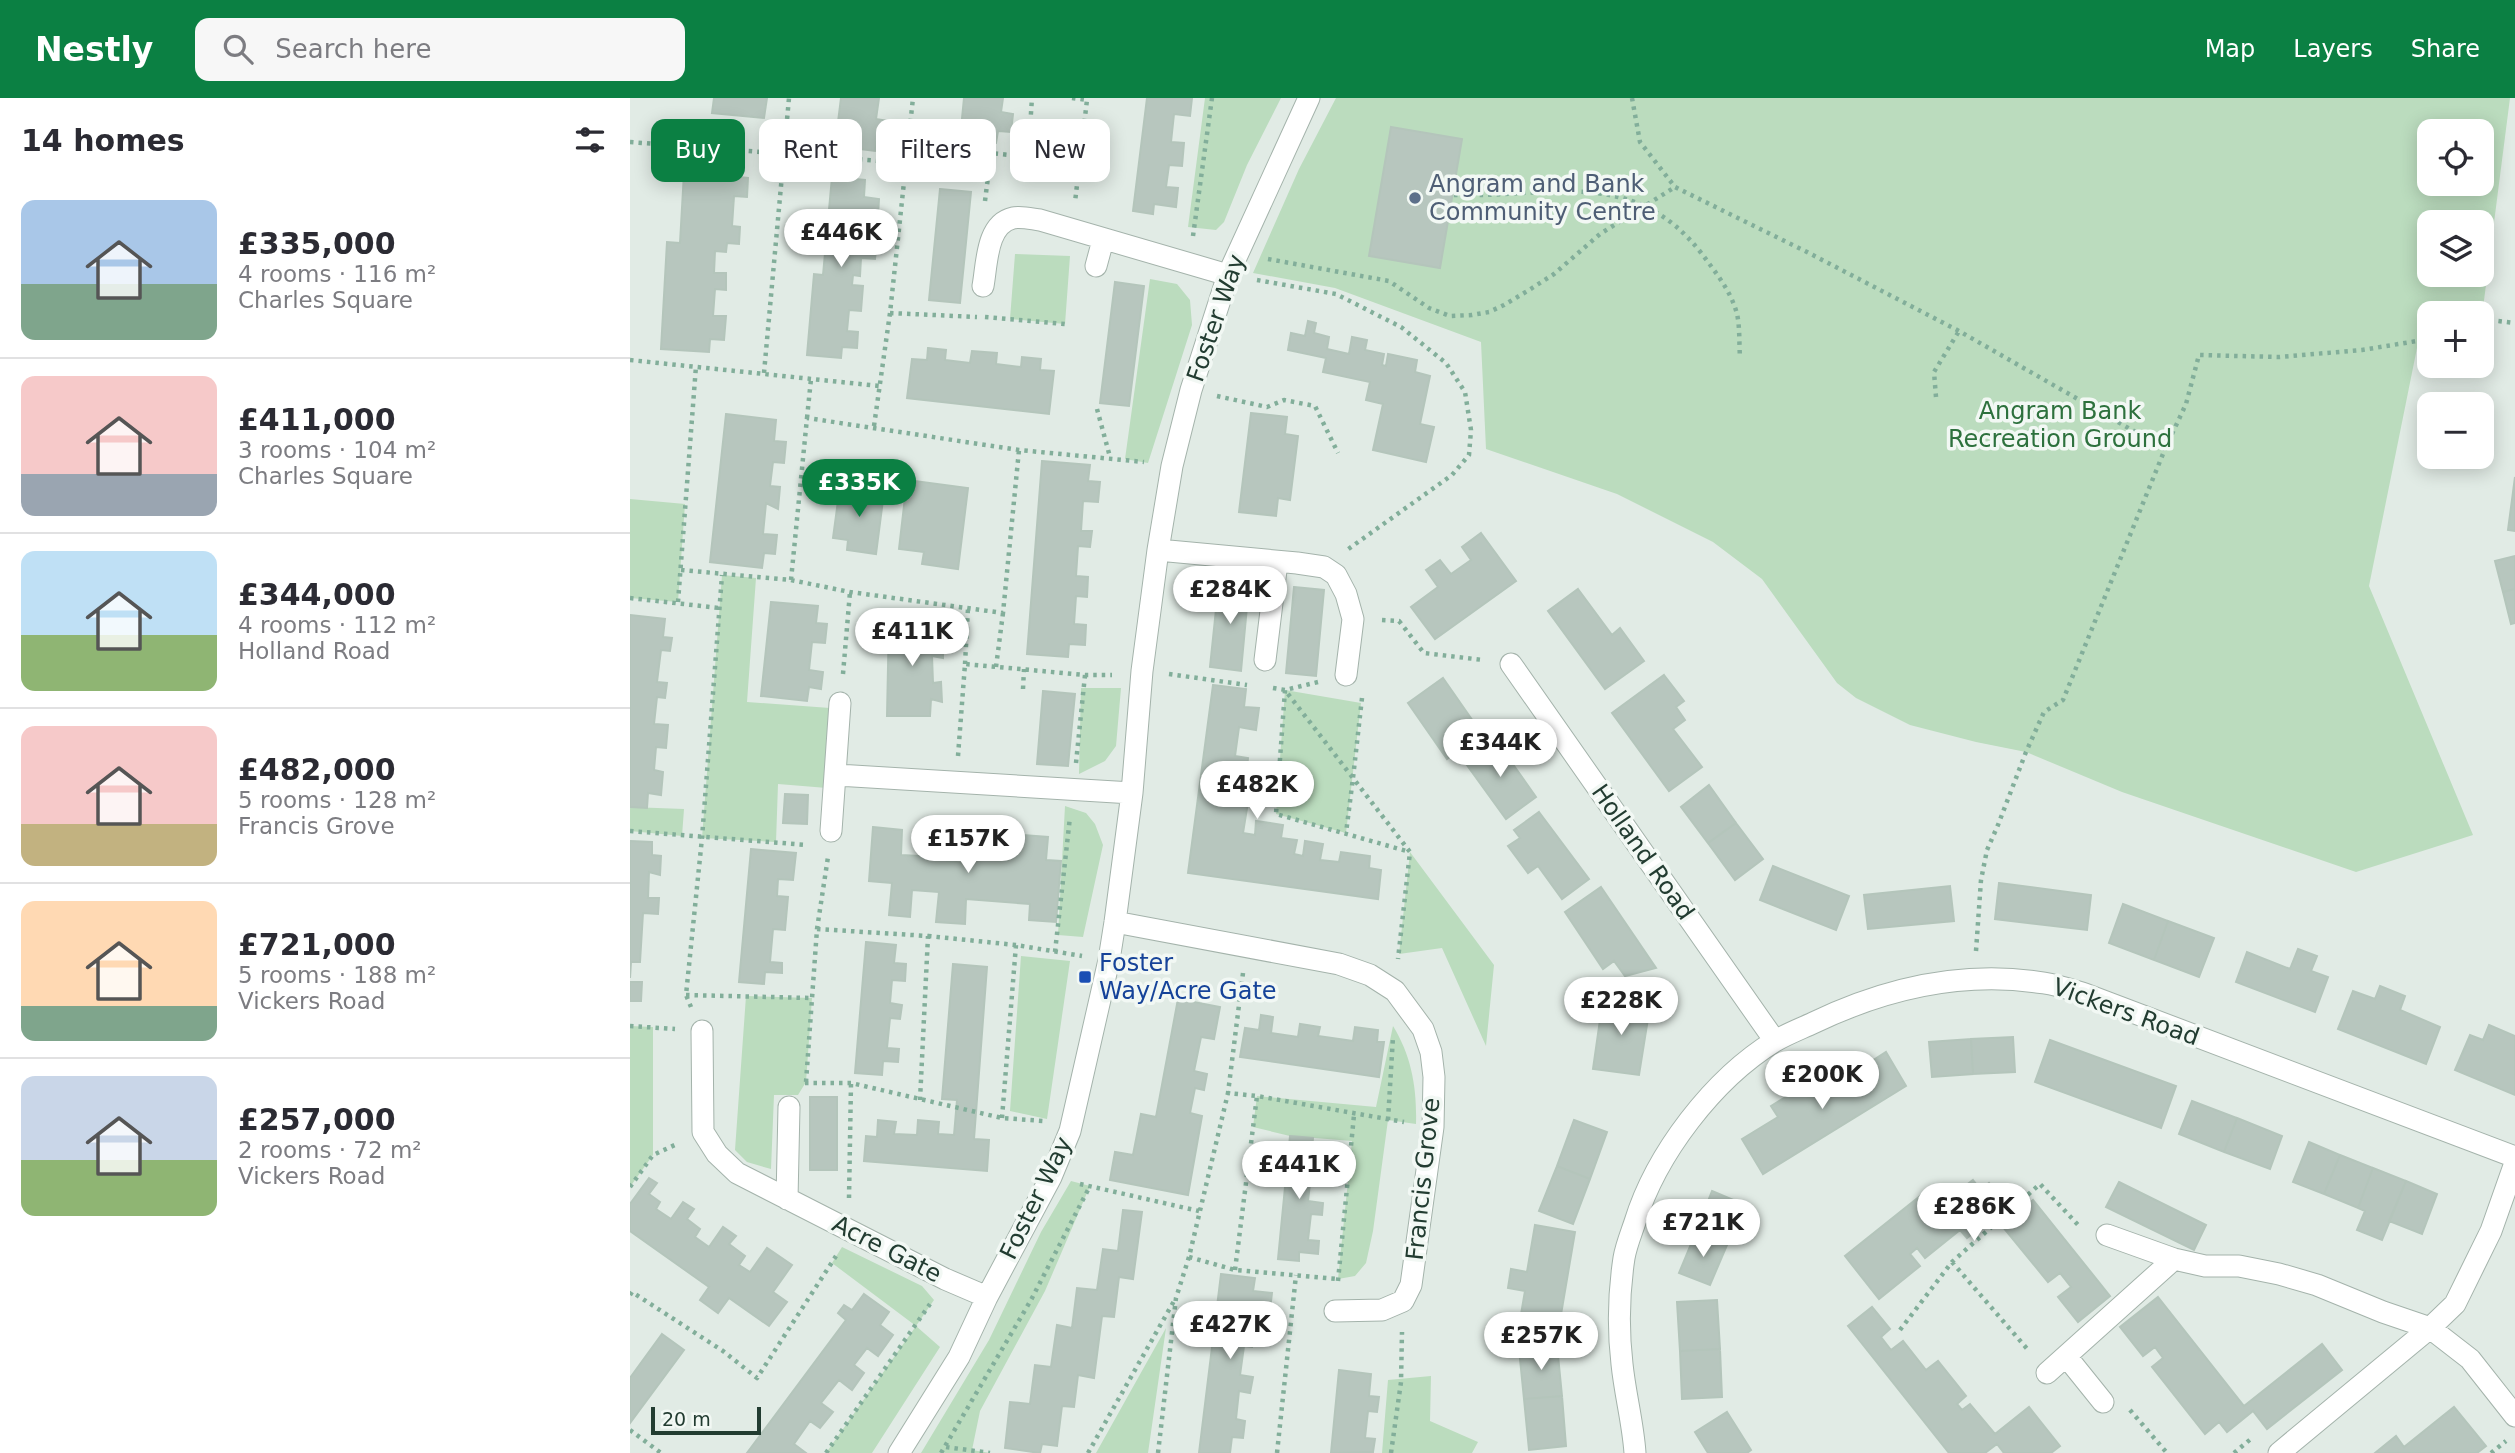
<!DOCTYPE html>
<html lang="en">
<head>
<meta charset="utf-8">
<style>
  :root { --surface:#fff; --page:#f7f7f7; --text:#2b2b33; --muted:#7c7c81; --line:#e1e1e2; --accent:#0b8043 }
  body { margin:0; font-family:"DejaVu Sans",sans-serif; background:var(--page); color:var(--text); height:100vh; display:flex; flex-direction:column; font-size:26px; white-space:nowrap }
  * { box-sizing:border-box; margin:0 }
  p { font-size:23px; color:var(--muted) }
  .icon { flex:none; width:38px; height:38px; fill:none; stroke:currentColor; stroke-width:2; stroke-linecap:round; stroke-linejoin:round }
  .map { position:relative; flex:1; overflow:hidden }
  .side { display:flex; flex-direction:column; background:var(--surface); width:630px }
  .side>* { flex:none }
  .guide { position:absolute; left:21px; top:21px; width:665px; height:63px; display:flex; gap:14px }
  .controls { position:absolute; left:1787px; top:21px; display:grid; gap:14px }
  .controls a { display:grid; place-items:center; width:77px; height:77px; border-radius:14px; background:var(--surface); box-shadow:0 4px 18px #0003; font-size:35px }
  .scale { position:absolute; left:21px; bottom:18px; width:110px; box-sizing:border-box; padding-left:7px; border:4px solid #223c31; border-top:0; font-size:19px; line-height:24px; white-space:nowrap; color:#223c31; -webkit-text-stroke:5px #f2f8f4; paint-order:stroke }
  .price { position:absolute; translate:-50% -60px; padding:0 16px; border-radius:24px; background:#fff; color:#222; font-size:23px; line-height:46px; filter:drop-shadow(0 2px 4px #0008) }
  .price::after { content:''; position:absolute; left:50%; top:42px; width:21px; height:16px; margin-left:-10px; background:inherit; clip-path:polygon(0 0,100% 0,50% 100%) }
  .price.current { background:var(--accent); color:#fff }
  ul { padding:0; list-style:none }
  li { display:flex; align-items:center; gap:21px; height:175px; padding:0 21px }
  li+li { border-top:2px solid var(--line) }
  li span { display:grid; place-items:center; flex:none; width:196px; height:140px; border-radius:14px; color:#555 }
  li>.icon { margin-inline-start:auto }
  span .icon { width:84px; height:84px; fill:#fffc; stroke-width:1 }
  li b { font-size:30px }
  h2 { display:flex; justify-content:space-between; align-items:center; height:84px; padding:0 21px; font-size:30px }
  .chip { padding:0 24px; border-radius:14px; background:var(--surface); box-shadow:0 4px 18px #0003; font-size:24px; line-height:63px }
  .chip.current { background:var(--accent); color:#fff }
  header { display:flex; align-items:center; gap:42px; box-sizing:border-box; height:98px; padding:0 35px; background:var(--accent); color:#fff }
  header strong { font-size:33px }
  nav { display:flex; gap:38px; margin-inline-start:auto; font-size:24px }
  .search { width:490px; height:63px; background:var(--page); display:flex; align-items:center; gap:18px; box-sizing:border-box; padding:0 24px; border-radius:14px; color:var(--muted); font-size:26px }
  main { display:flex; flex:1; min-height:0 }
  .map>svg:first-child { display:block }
  .green { fill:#bbdcbe; fill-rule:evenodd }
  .building { fill:#b7c6be; stroke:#b4c5bb; stroke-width:2 }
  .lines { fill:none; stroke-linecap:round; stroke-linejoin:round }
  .minor-casing { stroke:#a4b3ab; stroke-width:23 }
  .path { stroke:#82ae9a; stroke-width:4.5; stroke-dasharray:3.5 5; stroke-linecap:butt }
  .minor { stroke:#fff; stroke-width:21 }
  .service-dot { fill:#5c6f8a; stroke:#f2f8f4; stroke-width:2.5 }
  .transit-dot { fill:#1a4fb4; stroke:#f2f8f4; stroke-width:2.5 }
  .labels { text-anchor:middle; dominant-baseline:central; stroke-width:7; stroke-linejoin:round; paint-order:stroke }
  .service-label { font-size:24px; fill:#4e5e75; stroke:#f2f8f4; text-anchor:start }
  .street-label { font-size:24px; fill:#223c31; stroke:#f2f8f4 }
  .park-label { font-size:24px; fill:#2d713d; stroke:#f2f8f4 }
  .transit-label { font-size:24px; fill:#164399; stroke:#f2f8f4; text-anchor:start }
</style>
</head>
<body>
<header>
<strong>Nestly</strong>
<div class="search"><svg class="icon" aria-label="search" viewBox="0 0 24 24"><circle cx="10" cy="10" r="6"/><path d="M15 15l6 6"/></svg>Search here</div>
<nav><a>Map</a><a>Layers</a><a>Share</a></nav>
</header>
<main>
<section class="side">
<h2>14 homes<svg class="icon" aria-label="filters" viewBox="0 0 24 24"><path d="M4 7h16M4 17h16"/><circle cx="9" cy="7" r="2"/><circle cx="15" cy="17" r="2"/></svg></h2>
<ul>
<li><span style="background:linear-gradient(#a9c7e8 60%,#7fa58c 0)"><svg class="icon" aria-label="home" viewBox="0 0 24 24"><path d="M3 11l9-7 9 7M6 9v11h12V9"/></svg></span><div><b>£335,000</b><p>4 rooms · 116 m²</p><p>Charles Square</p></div></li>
<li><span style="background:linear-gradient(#f6c9c9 70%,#9aa5b1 0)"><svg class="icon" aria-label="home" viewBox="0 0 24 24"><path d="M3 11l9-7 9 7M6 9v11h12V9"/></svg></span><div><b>£411,000</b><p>3 rooms · 104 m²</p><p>Charles Square</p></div></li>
<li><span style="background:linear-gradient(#bfe0f5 60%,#8fb573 0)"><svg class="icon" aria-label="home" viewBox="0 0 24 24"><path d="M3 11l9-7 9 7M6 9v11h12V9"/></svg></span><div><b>£344,000</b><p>4 rooms · 112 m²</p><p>Holland Road</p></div></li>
<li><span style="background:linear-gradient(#f6c9c9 70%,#c2b280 0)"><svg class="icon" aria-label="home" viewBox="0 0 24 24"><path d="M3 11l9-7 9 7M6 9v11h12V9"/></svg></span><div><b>£482,000</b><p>5 rooms · 128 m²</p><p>Francis Grove</p></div></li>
<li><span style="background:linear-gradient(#ffd9b3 75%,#7fa58c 0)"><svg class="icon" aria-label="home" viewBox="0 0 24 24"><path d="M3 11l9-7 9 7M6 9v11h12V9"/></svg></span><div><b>£721,000</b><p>5 rooms · 188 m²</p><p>Vickers Road</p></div></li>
<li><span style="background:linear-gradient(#c9d6e8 60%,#8fb573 0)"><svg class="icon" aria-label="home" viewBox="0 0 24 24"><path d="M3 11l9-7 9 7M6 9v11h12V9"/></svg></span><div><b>£257,000</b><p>2 rooms · 72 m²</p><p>Vickers Road</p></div></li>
</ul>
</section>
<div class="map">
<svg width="1885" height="1355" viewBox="0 0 1885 1355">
  <rect width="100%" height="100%" fill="#e1ebe5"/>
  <path class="green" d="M575 0H651L617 67 594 124 586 132 558 129Z
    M706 0H1880L1852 218V215H1799V241L1788 245 1739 488 1843 737 1726 774 1492 694 1396 654 1346 644 1280 627 1226 600 1207 585 1132 481 1083 444 987 396 856 351 851 244 705 190 623 175 669 71ZM1799 33H1852V86H1799ZM1799 124H1852V177H1799Z
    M385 156 440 158 435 226 380 221Z
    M520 181 547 186 560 202 562 227 518 365 495 361Z
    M0 401 55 406 48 504 0 500Z
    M92 477 126 480 117 604 200 610 197 690 148 686 146 744 72 740Z
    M451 590H491L486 648 475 663 449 676Z
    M655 592 731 605 716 735 646 716Z
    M435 708 456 715 465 726 473 747 453 839 428 837Z
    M0 709 54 711 52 738 0 733Z
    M780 754 864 867 856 948 812 850 769 856Z
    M391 858 440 863 417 1021 380 1013Z
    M116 898 182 900 176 984 168 997H144L141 1071 117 1064 105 1052Z
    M0 928 23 929V1057L0 1089Z
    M763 928C782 959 787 991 786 1026L758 1022 743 1133 736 1165 725 1178 708 1181 722 1043 660 1038 623 1029 627 998 746 1009Z
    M441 1083 460 1088 415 1193 350 1313 342 1352 360 1355H291L359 1242 411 1134Z
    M212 1149 292 1188 304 1202 286 1228 310 1249 242 1355H196L286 1228 202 1165Z
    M536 1230 518 1355H466Z
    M801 1278 800 1323 848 1344 842 1355H752L758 1282Z"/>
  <path class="building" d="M84 0H137L134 20 82 15Z
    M211 0H249L246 21 259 23 257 40H247L245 53 205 48Z
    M334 0H373L371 14 383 16 381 34 368 33 366 45 330 41Z
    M517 0H562L560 18 544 16 541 44 554 45 552 68 539 67 536 89 548 90 546 109 524 106 523 116 503 113Z
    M761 29 832 41 810 170 739 158Z
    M55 57 109 60 108 79 118 80 117 99 104 98 102 128 110 129 109 146 97 145 96 154 85 153 84 175H96V192L85 191 83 218H96L94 242 80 241 79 254 31 251 37 144 50 145Z
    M202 79 235 82 234 99 249 101 248 117 237 116 234 142 247 143 245 161 231 160 230 178 223 177 222 187 233 188 231 213 219 212 217 233 228 234 227 250 212 249 211 260 177 257 184 176 193 177Z
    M310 91 341 94 330 205 299 202Z
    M485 184 514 188 499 308 470 305Z
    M678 223 686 225 684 235 699 239 697 251 719 256 722 239 737 242 735 252 754 256 752 267 756 268 758 256 787 262 785 274 800 278 790 326 804 329 796 364 743 352 753 306 736 302 740 284 693 274 696 260 658 252 661 235 675 238Z
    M298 250 316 252 315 262 340 265 342 253 367 255 366 266 391 269 392 259 411 261 410 272 424 273 419 316 277 300 282 261 297 262Z
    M621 315 657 319 655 336 668 338 660 402 648 400 646 418 609 414Z
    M96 316 146 322 144 343 156 344 154 365 143 364 140 388 150 389 148 411 136 405 133 436 147 437 145 456 134 455 132 470 80 464Z
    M412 363 460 367 458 383 470 384 468 404 453 403 451 433H462L460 449 448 448 446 478 458 479 457 499 446 498 444 526 456 527 455 547 439 546 438 559 397 556Z
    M1885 379V433L1878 432Z
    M277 382 338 390 328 471 292 466 294 454 269 451Z
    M210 388 254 394 246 456 217 452 218 442 203 440Z
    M851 435 886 483 805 541 781 509 808 489 796 472 810 462 821 476 841 462 832 449Z
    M1885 458V491L1873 494 1865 463Z
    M589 483 619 487 611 573 580 569Z
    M664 489 694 492 686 578 656 575Z
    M948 491 982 537 990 530 1014 563 975 591 918 513Z
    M1885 491V525L1881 526 1873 494Z
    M141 504 188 508 186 525 197 526 195 545 182 544 179 572 193 574 191 591 179 589 177 603 131 598Z
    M0 517 35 521 33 539 42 540 40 553 31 552 27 584 37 585 35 600 27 599 24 626 38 627 36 650 26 649 24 672 33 674 31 697 18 695 17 710 0 709Z
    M259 521 304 523V540H313V560L302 558 303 585 311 584 312 604 301 601 300 618H257Z
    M1034 577 1054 603 1046 609 1055 622 1043 631 1072 669 1039 693 982 615Z
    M813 580 852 636 817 661 778 605Z
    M583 587 616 591 614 609 629 610 626 632 609 629 605 658 618 660 616 680 604 682 601 701 618 704 613 735 625 737 626 723 653 727 651 740 667 742 664 756 673 758 675 743 693 746 690 762 709 764 711 754 740 758 739 770 751 772 748 801 558 775Z
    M413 593 445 596 438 668 407 666Z
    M865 641 906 699 876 721 834 663Z
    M1079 687 1106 725 1078 745 1051 709Z
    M155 696 178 697 177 726 153 725Z
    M909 714 959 781 932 801 908 768 898 775 878 748 890 740 884 732Z
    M1106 725 1133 761 1105 782 1078 745Z
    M243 729 272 732 271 757 290 758 292 739 308 740 307 752H318L317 763 336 765 338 736 357 737 356 750H367L366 762 377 763 379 736 418 739 416 762 431 763 426 824 399 822 400 806 336 801 335 826 306 824 309 794 282 792 280 819 259 817 262 785 239 783Z
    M0 743 22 744V757L31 758 30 777 19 774 18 800H29L28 816 13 815 10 864H1L0 880Z
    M121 751 166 755 163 782 148 781 147 798 158 799 155 832 143 831 140 864 152 865V875L135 874 134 886 109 884Z
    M1143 768 1219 798 1206 832 1130 802Z
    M1369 785 1461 797 1457 832 1365 821Z
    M1320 788 1324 823 1238 831 1234 797Z
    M971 789 1026 870 995 878 984 863 973 871 935 814Z
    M1493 806 1538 823 1524 862 1479 845Z
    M1538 823 1584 840 1569 879 1524 862Z
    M236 844 266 847 264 865 276 866 275 883 262 882 260 905 272 907 270 921 260 920 257 950 269 951 268 964 253 963 252 977 225 975Z
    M1668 851 1687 858 1681 873 1698 879 1685 914 1606 884 1617 854 1660 871Z
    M323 866 357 869 344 1041 359 1042 357 1073 234 1063 236 1038 247 1039 248 1022 266 1024 264 1036 287 1037 288 1022 309 1024 308 1036 324 1037 327 1002 312 1001Z
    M0 884H12L11 903H0Z
    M1750 888 1775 898 1770 912 1810 929 1796 966 1708 931 1723 893 1745 901Z
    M548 901 590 909 584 941 571 939 564 973 577 976 574 992 565 990 560 1015 572 1018 558 1097 480 1082 485 1054 503 1057 511 1016 526 1019Z
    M973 901 1020 908 1009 977 963 971Z
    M631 917 643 919 641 935 668 939 670 926 690 929 688 938 723 943 725 929 748 932 747 944H754L749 979 610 959 615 930 629 932Z
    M1859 927 1885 938V997L1825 972 1840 937 1853 942Z
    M1383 939 1385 974 1343 976 1341 941Z
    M1341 941 1343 976 1302 979 1299 944Z
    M1420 942 1546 988 1531 1030 1405 984Z
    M1256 954 1276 988 1133 1076 1112 1041 1148 1019 1141 1008 1172 989 1178 999 1192 995 1185 984 1213 966 1220 977Z
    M180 999H207V1072H180Z
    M1562 1003 1607 1020 1594 1054 1549 1036Z
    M1607 1020 1652 1038 1640 1071 1594 1054Z
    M944 1022 977 1034 960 1081 927 1068Z
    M660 1038 683 1040 681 1062 695 1063 694 1070 682 1069 678 1103 693 1105 692 1117 681 1116 678 1142 689 1143 688 1156 669 1154V1163L648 1161Z
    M1679 1044 1710 1057 1694 1096 1663 1084Z
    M1710 1057 1743 1070 1728 1110 1694 1096Z
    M927 1068 960 1081 943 1126 909 1113Z
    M1743 1070 1776 1083 1752 1142 1727 1132 1735 1113 1728 1110Z
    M19 1080 27 1085 19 1096 30 1104 26 1111 41 1121 53 1104 64 1111 57 1121 70 1131 65 1139 79 1149 93 1129 106 1138 99 1146 115 1158 109 1167 120 1174 137 1150 162 1167 143 1194 157 1204 139 1228 99 1200 88 1215 70 1202 79 1189 0 1133V1106Z
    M1343 1082 1351 1092 1359 1085 1377 1107 1388 1098 1396 1108 1403 1102 1480 1198 1448 1224 1428 1199 1441 1189 1430 1175 1418 1184 1364 1118 1337 1140 1330 1132 1295 1160 1287 1150 1280 1156 1290 1168 1249 1201 1215 1158 1299 1091 1312 1106Z
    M1776 1083 1807 1096 1792 1136 1759 1123Z
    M1489 1084 1576 1127 1564 1152 1476 1109Z
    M1082 1093 1113 1106 1097 1147 1066 1134Z
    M493 1112 512 1114 503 1181 489 1179 484 1219 472 1218 464 1280 448 1277 444 1309 432 1308 427 1348 412 1346 410 1355 375 1350 380 1304 400 1306 405 1267 421 1269 427 1227 442 1230 447 1190 467 1192 473 1151 488 1153Z
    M905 1127 945 1134 928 1234 889 1228 895 1193 878 1190 881 1171 897 1174Z
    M1066 1134 1097 1147 1080 1187 1049 1175Z
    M591 1176 625 1180 623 1193 642 1195 639 1220 618 1218 616 1234 624 1235 622 1249 614 1248 610 1277 623 1279 620 1295 609 1293 606 1321 615 1323 613 1340 602 1339 600 1355H569Z
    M234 1196 259 1214 250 1227 263 1237 248 1258 237 1250 224 1267 234 1275 222 1292 209 1282 191 1305 203 1314 190 1330 180 1323 164 1346 176 1355H117L216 1222 208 1215 214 1207 222 1212Z
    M1528 1199 1614 1308 1692 1246 1712 1272 1637 1331 1623 1313 1597 1334 1589 1324 1575 1336 1522 1269 1533 1260 1525 1249 1513 1258 1490 1229Z
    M1087 1202 1090 1251 1050 1253 1047 1204Z
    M1242 1209 1260 1231 1251 1239 1261 1252 1273 1243 1296 1272 1308 1263 1336 1298 1327 1306 1332 1312 1340 1306 1365 1336 1399 1309 1430 1348 1421 1355H1374L1367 1346 1355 1355H1319L1218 1228Z
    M32 1236 54 1252 0 1325V1280Z
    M927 1247 932 1298 894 1301 889 1251Z
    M1090 1251 1092 1299 1052 1301 1050 1253Z
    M709 1272 741 1276 739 1298 749 1299 747 1314 738 1313 735 1340 745 1341 743 1354 701 1355Z
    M932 1298 936 1348 899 1352 894 1301Z
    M1824 1309 1856 1348 1847 1355H1745L1766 1338 1774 1349Z
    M1097 1314 1121 1352 1117 1355H1078L1065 1334Z"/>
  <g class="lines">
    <g class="minor-casing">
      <path id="minor" d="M466 168 473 142
        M353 188C357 167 356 126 383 120 391 118 402 121 410 122L598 177
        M528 452 667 465 694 469 706 477 716 496 723 521 716 577
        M635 562 647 464
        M881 566 1145 943
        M207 677 502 695
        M201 733 210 605
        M485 824 709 866 740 877 765 893 793 931 801 954 804 979 803 1029 781 1187 773 1203 752 1212 705 1213
        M72 933 73 1034 87 1056 107 1075 315 1181 357 1199
        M157 1101 159 1009
        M1477 1137 1544 1161 1575 1168H1609L1649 1176 1687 1187 1753 1214 1800 1230 1840 1261 1885 1318
        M1436 1258 1473 1304
        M1417 1275 1544 1161
        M269 1355 329 1259 357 1199 421 1079 440 1033 479 862 485 824 502 695 512 573 528 452 542 368 561 292 598 177 679 0
        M1005 1355C1003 1325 995 1296 992 1266 988 1232 989 1193 994 1160 996 1148 1001 1136 1005 1124 1026 1056 1083 981 1145 943 1157 936 1170 931 1183 925 1256 890 1333 872 1414 885 1428 887 1442 892 1455 896L1885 1059
        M1649 1355 1800 1230 1825 1206 1861 1133 1885 1065"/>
    </g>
    <path class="path" d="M442 0 457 2 445 104
      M1002 0 1010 44 1045 89 1175 153 1329 233 1535 351
      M0 44 277 65
      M280 47 450 64
      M398 59 402 0
      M824 97C920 100 1003 67 1072 156 1086 175 1101 193 1107 216 1110 229 1109 246 1110 259
      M355 103 361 55
      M563 138 582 0
      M638 161 759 183 799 210 820 218 842 217 859 214 874 207 899 192 924 176 970 136 1045 89
      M627 182 706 196 771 229 816 265 835 294 841 332 839 357 822 377 717 452
      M260 215 347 219
      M355 219 435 226
      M1852 225 1860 222 1885 225
      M0 262 249 288
      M134 275 159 0
      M587 298 637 309 654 302 685 308 708 355
      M1306 299 1304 274 1329 233
      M467 311 480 359
      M177 320 181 281
      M244 328 260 215 283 0
      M51 472 161 482 220 494 373 515 389 352
      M161 482 177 320 389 352 514 364
      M0 500 89 510
      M48 504 66 268
      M752 522 769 523 794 555 853 562
      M335 566 338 510
      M366 569 373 515
      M213 576 220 494
      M539 576 617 587
      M688 584 655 592 646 716 780 754
      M643 590 655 592 723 680 716 735
      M393 591 394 571
      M732 600 723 680 780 754 768 861
      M328 658 335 566 455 577H482
      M446 665 455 577
      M0 733 177 747
      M187 831 298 838 290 1002
      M298 838 386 847
      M1346 853 1351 782 1357 752 1368 727 1396 654 1414 614 1433 602 1535 351 1556 306 1569 257 1649 259 1732 252 1799 241
      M425 854 440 719
      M613 875 598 995 627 998
      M56 897 182 900
      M61 909 56 897 72 740 92 477
      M0 928 45 931
      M176 984 187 831 198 759
      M175 985H221L372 1020 414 1023
      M372 1020 386 847 452 858
      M758 1022 763 939
      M450 1086 569 1113
      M0 1089 23 1057 47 1046
      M219 1100 221 985
      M559 1159 605 1172 708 1181
      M1322 1164 1399 1253
      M605 1172 627 998 774 1024
      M708 1183 724 1017
      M0 1197 2 1194 93 1253 127 1280 206 1158
      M1270 1232 1322 1164 1410 1086 1450 1129
      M1500 1312 1537 1355
      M0 1332 31 1355
      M316 1349 360 1355
      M196 1355 300 1206
      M311 1355 401 1202 460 1088
      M458 1355 544 1203
      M528 1355 546 1200 559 1159 598 995
      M647 1355 666 1177
      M761 1355 771 1284 772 1234
      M1604 1355 1622 1340
      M1861 1355 1876 1343"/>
    <use href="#minor" class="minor"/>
  </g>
  <circle class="service-dot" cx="785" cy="100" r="7"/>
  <rect class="transit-dot" x="448" y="872" width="14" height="14" rx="3.5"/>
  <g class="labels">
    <g class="service-label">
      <text x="799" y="86">Angram and Bank<tspan x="799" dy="28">Community Centre</tspan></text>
    </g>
    <g class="street-label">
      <text transform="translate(586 220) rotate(-71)">Foster Way</text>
      <text transform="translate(1013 754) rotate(55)">Holland Road</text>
      <text transform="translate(1496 914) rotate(20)">Vickers Road</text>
      <text transform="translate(793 1081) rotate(-84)">Francis Grove</text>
      <text transform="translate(406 1100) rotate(-64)">Foster Way</text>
      <text transform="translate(257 1151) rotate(27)">Acre Gate</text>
    </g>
    <g class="park-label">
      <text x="1430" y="313">Angram Bank<tspan x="1430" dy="28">Recreation Ground</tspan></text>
    </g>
    <g class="transit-label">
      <text x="469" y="865">Foster<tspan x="469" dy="28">Way/Acre Gate</tspan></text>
    </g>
  </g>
</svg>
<div class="controls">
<a><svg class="icon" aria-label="locate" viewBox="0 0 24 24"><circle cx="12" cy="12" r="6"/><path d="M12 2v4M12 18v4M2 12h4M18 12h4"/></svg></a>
<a><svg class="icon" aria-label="layers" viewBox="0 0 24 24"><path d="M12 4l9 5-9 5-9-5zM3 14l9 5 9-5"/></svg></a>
<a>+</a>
<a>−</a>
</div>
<div class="scale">20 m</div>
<b class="price" style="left:211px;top:171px">£446K</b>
<b class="price current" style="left:229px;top:421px">£335K</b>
<b class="price" style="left:600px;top:528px">£284K</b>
<b class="price" style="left:282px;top:570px">£411K</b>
<b class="price" style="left:870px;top:681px">£344K</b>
<b class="price" style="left:627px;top:723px">£482K</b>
<b class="price" style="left:338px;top:777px">£157K</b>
<b class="price" style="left:991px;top:939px">£228K</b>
<b class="price" style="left:1192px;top:1013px">£200K</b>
<b class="price" style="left:669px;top:1103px">£441K</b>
<b class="price" style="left:1344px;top:1145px">£286K</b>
<b class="price" style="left:1073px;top:1161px">£721K</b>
<b class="price" style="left:600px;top:1263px">£427K</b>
<b class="price" style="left:911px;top:1274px">£257K</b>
<div class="guide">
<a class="chip current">Buy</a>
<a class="chip">Rent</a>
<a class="chip">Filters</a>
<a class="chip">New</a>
</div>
</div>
</main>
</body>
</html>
